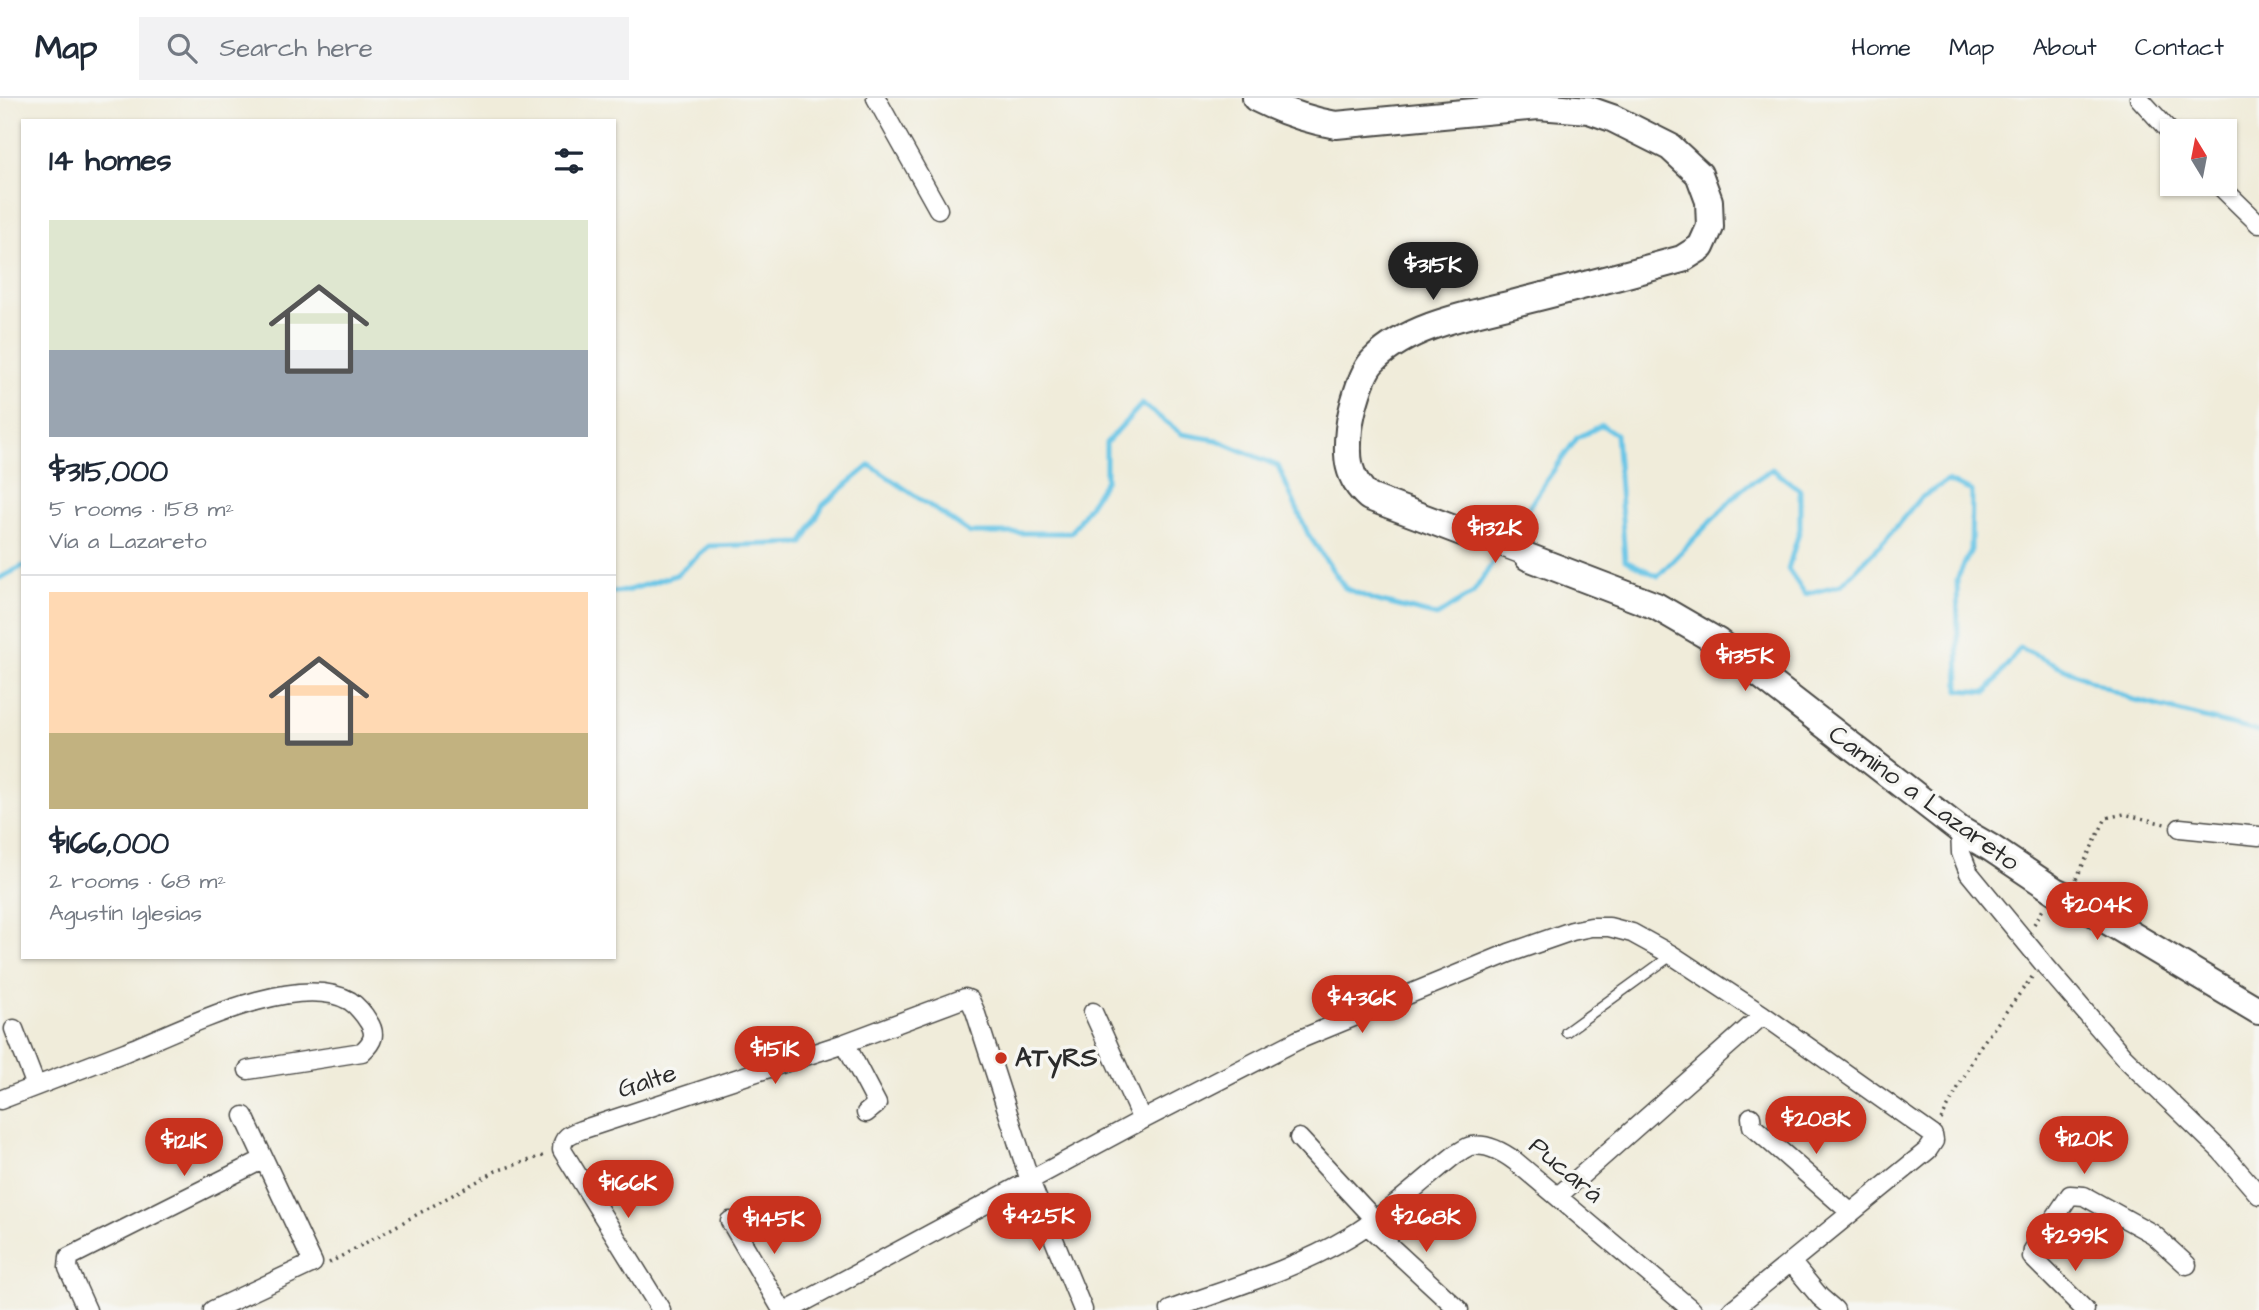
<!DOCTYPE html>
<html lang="en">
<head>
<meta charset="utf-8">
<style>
  :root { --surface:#fff; --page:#f2f2f3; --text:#1f2937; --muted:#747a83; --line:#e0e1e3; --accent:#c8321e }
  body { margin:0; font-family:"Architects Daughter",sans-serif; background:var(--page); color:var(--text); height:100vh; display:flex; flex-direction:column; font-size:26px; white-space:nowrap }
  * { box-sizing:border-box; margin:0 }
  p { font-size:23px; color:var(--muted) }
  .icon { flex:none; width:38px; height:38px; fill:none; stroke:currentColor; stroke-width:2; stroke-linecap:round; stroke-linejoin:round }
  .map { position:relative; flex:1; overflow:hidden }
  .side { position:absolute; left:21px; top:21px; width:595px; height:840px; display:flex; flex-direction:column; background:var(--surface); border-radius:0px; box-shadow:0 2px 5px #0004 }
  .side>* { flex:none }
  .needle { width:46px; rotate:350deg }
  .buttons { position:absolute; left:2160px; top:21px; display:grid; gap:14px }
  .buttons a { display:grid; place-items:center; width:77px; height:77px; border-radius:0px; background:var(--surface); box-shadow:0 2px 5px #0004; font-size:35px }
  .price { position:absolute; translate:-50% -60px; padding:0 16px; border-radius:24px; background:var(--accent); color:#fff; font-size:23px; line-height:46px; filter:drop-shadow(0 2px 4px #0008) }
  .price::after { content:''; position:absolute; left:50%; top:42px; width:21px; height:16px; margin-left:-10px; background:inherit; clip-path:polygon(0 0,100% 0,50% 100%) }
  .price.selected { background:#222; color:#fff }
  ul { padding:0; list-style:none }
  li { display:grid; align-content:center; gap:14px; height:371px; padding:0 28px }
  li+li { border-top:2px solid var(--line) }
  li span { display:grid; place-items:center; height:217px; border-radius:0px; color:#555 }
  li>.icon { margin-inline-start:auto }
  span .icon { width:126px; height:126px; fill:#fffc; stroke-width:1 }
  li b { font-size:30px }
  h2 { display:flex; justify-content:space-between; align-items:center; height:84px; padding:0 28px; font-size:30px }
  header { display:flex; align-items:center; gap:42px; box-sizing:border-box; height:98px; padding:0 35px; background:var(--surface); border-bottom:2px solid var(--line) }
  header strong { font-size:33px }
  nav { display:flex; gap:38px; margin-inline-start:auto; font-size:24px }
  .search { width:490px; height:63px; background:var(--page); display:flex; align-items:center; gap:18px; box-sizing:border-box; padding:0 24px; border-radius:0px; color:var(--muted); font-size:26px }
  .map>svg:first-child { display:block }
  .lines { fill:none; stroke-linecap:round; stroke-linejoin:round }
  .stream { stroke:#68c5e6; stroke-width:5 }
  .lane-casing { stroke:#494845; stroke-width:12 }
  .street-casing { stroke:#494845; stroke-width:21 }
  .secondary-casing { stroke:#494845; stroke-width:30 }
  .path { stroke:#494845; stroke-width:3.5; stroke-dasharray:2 5; stroke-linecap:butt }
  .lane { stroke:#fff; stroke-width:9 }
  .street { stroke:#fff; stroke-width:18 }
  .secondary { stroke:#fff; stroke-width:26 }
  .poi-dot { fill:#c8321e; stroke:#f6f6f2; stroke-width:2.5 }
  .labels { text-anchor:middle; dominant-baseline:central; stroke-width:7; stroke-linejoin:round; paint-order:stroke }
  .street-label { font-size:26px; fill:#2b2b2b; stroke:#f6f6f2 }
  .poi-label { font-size:26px; font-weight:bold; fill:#2b2b2b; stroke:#f6f6f2; text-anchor:start }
</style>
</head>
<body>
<header>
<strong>Map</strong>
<div class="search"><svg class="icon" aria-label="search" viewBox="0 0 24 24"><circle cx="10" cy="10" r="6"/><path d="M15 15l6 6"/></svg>Search here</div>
<nav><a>Home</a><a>Map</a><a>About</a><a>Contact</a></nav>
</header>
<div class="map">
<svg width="2259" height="1212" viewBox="0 0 2259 1212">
  <rect width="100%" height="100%" fill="#f6f6f2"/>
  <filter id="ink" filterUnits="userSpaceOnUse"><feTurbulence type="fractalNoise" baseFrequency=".0143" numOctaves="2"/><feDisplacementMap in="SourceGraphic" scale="14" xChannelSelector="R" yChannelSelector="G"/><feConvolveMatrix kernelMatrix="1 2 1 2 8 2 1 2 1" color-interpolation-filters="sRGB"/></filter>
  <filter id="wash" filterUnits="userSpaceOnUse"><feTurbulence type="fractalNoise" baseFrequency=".00686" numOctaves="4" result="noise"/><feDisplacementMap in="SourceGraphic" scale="28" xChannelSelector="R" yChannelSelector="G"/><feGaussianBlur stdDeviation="1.57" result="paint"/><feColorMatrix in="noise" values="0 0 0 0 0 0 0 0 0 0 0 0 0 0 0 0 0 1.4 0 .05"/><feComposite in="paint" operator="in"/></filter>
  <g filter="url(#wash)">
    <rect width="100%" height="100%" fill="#f0ecda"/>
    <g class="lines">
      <path class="stream" d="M0 480 23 468
        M614 494 626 493 676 477 709 448 803 445 823 407 870 367 970 435H1071L1106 382V345L1142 306 1182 336 1217 342 1278 368 1308 436 1345 490 1374 502 1437 518 1473 495 1546 383 1577 340 1602 327 1616 336 1625 462 1658 478 1742 391 1772 371 1800 392V431L1788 471 1805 496 1841 487 1886 441 1919 401 1947 383 1972 393 1971 452 1957 481 1959 592 1987 594 2020 550 2131 601 2259 634"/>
    </g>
  </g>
  <g filter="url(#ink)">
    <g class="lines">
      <g class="lane-casing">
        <path id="lane" d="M1566 934 1672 857"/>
      </g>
      <g class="street-casing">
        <path id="street" d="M876 0 938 111
          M2139 0 2172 36
          M2218 86 2259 126
          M1475 439 1528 459
          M2180 730 2259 738
          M1960 732 1961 755 1969 775 2043 865 2124 959 2221 1053 2259 1097
          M1093 914 1142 1022
          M14 931 36 988
          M845 945 877 1006 866 1015
          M0 1002C42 986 84 970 125 954 178 933 295 872 350 903 356 907 364 916 368 923 377 936 373 944 362 954L248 972
          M244 1018 264 1061
          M1751 1019 1752 1028 1850 1114
          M1299 1040 1374 1121
          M1558 1098 1763 917
          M730 1123 782 1212
          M1367 1127 1459 1212
          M1791 1164 1820 1199 1835 1212
          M87 1212 68 1170 69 1159 264 1061 313 1165 213 1212
          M661 1212 562 1052C562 1039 570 1036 581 1032L845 945 965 900 970 902 975 913 1030 1083 1083 1212
          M789 1212 1142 1022 1298 942 1509 855 1572 833 1591 829H1609L1632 835 1672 857 1763 917 1933 1037 1934 1043 1928 1052 1732 1212
          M1170 1212C1230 1190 1294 1172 1349 1139 1386 1117 1422 1083 1456 1056 1460 1054 1466 1049 1471 1048 1487 1045 1503 1054 1515 1063L1692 1212
          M2085 1212 2032 1159 2033 1152 2070 1097 2084 1098 2153 1136 2187 1167"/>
      </g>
      <g class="secondary-casing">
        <path id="secondary" d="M1256 0C1282 13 1307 22 1336 27L1538 8 1589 12 1612 20 1670 49 1699 76 1709 103 1710 129 1701 149 1682 161C1631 175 1579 189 1527 202 1479 215 1411 225 1374 262 1361 274 1351 314 1349 331 1346 359 1347 380 1369 399L1475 439
          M1528 459 1656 508 1718 544 1960 732 1991 750 2055 793 2066 798 2259 913"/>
      </g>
      <path class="path" d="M2076 781 2106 720 2124 716 2165 726
        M2034 826 2044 810
        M1941 1022 1979 950 2032 879
        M329 1165 496 1073 546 1057"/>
      <use href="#lane" class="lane"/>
      <use href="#street" class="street"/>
      <use href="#secondary" class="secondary"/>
    </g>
  </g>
  <circle class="poi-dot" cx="1001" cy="960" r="7"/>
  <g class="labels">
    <g class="street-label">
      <text transform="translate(1924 700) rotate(36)">Camino a Lazareto</text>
      <text transform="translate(647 983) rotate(-18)">Galte</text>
      <text transform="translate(1566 1072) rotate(40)">Pucará</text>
    </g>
    <g class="poi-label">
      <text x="1015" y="960">ATyRS</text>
    </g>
  </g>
</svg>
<div class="buttons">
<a><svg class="needle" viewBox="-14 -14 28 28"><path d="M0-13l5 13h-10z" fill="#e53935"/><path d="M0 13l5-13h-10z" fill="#747a83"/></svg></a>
</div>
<b class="price selected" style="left:1433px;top:204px">$315K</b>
<b class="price" style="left:1495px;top:467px">$132K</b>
<b class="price" style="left:1745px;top:595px">$135K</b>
<b class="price" style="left:2097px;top:844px">$204K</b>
<b class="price" style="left:1362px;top:937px">$436K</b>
<b class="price" style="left:775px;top:988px">$151K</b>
<b class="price" style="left:1816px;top:1058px">$208K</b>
<b class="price" style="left:2084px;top:1078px">$120K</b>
<b class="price" style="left:184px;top:1080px">$121K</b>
<b class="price" style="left:628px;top:1122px">$166K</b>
<b class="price" style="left:1039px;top:1155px">$425K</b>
<b class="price" style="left:1426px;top:1156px">$268K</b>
<b class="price" style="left:774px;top:1158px">$145K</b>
<b class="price" style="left:2075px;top:1175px">$299K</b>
<section class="side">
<h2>14 homes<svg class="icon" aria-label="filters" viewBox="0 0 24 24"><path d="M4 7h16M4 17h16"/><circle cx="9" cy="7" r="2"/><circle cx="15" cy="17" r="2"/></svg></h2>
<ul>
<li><span style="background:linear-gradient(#dfe7d0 60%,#9aa5b1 0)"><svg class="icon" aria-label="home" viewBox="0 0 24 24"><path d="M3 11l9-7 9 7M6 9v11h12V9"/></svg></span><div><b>$315,000</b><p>5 rooms · 158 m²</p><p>Vía a Lazareto</p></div></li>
<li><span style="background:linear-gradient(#ffd9b3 65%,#c2b280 0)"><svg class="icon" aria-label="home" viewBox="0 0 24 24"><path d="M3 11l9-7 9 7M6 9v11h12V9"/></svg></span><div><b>$166,000</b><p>2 rooms · 68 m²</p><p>Agustín Iglesias</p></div></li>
</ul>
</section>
</div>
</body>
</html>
